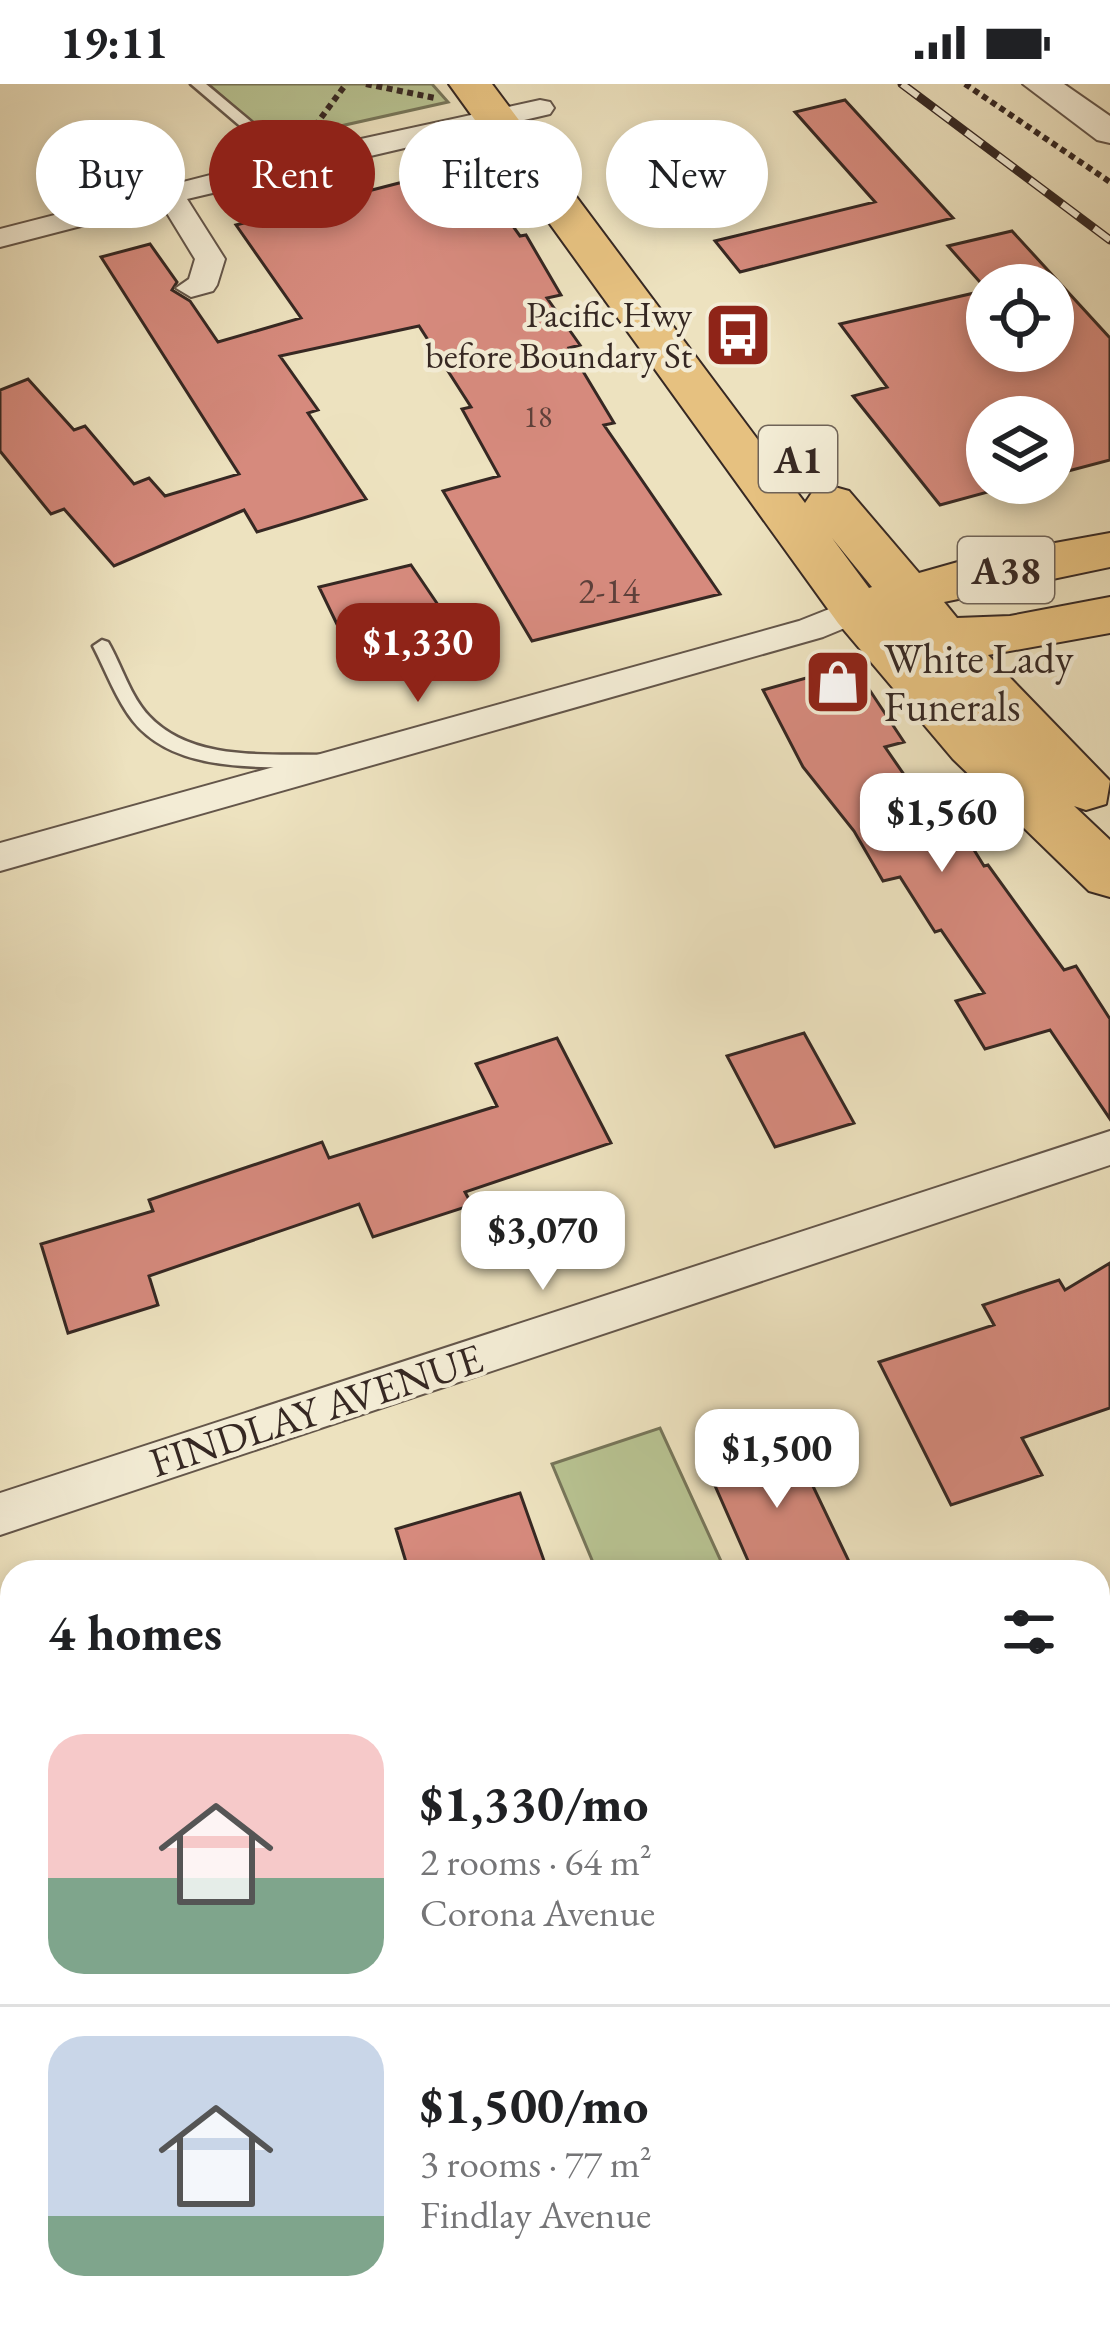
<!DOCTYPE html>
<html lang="en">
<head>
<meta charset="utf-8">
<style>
  :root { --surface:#fff; --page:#f2f2f2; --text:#202124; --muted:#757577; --line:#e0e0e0; --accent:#8f2418 }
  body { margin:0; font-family:"EB Garamond",serif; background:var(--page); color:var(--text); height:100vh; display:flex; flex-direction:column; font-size:45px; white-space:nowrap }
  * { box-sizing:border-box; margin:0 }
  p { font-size:39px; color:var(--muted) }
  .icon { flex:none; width:66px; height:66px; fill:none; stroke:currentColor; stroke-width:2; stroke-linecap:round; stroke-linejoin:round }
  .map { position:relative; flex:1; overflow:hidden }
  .panel { position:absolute; left:0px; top:1476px; width:1110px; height:768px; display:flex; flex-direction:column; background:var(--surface); border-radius:36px 36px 0 0; box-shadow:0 6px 18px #0003 }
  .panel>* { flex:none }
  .guide { position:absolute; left:36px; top:36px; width:1038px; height:108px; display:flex; gap:24px }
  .controls { position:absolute; left:966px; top:180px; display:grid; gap:24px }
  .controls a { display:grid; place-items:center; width:108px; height:108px; border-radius:50%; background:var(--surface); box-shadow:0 6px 18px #0003; font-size:60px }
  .price { position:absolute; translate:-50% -102px; padding:0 27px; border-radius:24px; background:#fff; color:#222; font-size:39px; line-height:78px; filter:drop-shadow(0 3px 6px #0008) }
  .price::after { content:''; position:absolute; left:50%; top:72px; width:36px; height:27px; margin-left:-18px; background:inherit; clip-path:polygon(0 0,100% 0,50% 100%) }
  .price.current { background:var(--accent); color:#fff }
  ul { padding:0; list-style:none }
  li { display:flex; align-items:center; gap:36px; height:300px; padding:0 48px }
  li+li { border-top:3px solid var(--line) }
  li span { display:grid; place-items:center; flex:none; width:336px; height:240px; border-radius:36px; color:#555 }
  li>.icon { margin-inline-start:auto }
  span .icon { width:144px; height:144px; fill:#fffc; stroke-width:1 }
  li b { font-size:51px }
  h2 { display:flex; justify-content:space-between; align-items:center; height:144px; padding:0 48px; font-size:51px }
  .pill { padding:0 42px; border-radius:54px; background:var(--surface); box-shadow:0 6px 18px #0003; font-size:42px; line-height:108px }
  .pill.current { background:var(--accent); color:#fff }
  .status { display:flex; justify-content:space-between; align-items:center; height:84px; padding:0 60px; background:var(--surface); direction:ltr }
  .status svg { height:33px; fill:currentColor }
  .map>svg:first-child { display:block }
  .green { fill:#b8c392; stroke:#77765a; stroke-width:3 }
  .building { fill:#d68a7d; stroke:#362823; stroke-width:3; fill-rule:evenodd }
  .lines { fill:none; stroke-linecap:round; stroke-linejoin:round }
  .service-casing { stroke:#64564a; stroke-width:5 }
  .minor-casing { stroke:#64564a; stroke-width:4 }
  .tertiary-casing { stroke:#64564a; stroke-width:4 }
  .trunk-casing { stroke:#362823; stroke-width:4 }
  .path { stroke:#362823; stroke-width:6; stroke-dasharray:6 4.5; stroke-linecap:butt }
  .service { fill:#f3ecd5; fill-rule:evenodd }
  .minor { fill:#f3ecd5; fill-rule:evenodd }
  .tertiary { fill:#f3ecd5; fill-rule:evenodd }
  .trunk { fill:#e6c180; fill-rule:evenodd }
  .rail-casing { stroke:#362823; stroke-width:9 }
  .rail { stroke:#f3ecd5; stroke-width:6; stroke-dasharray:20; stroke-linecap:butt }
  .labels { text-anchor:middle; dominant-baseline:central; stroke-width:9; stroke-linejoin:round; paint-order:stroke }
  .far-number-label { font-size:30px; fill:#5e403a }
  .far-poi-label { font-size:36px; fill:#362823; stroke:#f3ecd5; text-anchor:end }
  .number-label { font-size:36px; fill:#5e403a }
  .shield { fill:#f3ecd5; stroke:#6f6358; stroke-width:3 }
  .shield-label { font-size:39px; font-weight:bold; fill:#362823 }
  .poi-label { font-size:42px; fill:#362823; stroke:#f3ecd5; text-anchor:start }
  .street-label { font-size:42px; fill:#362823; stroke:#f3ecd5 }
</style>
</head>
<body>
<div class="status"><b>19:11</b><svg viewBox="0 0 49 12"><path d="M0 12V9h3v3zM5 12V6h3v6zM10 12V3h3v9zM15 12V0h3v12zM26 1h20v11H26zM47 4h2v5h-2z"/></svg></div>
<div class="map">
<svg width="1110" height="2244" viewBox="0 0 1110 2244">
  <rect width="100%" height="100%" fill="#ede2bf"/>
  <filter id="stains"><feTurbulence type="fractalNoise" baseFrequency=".00167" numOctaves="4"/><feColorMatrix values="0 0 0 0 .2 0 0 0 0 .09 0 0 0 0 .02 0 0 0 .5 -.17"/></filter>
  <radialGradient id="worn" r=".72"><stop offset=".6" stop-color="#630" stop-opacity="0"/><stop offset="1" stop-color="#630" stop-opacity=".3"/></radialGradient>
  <path class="green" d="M208 0H432L448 18 273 57Z
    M660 1344 726 1488H597L552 1380Z"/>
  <path class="building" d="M845 16 953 134 740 188 715 157 875 118 795 28Z
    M469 81 520 152 526 151 561 211 547 214 580 261 569 264 614 339 604 341 720 510 532 557 443 407 499 392 462 325 471 323 419 242 280 272 318 326 308 329 366 415 257 448 244 426 114 482 64 425 51 430 0 367V306L28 295 74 346 85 342 134 400 149 394 165 412 239 390 101 173 150 160 177 198 172 206 190 217 218 258 301 234 236 141Z
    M1012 147 1110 254V376L1053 391V333H987V399H1021L940 421 853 312 887 303 840 240 987 206 948 162ZM987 201H1053V267H987Z
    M411 481 466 562 361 590 319 503Z
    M853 581 904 658 885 663 936 737 953 732 984 782 988 781 1064 886 1076 882 1110 935V1035L1050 946 985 965 956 917 984 909 941 846 935 848 900 793 883 797 854 747 803 683 763 606Z
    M804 949 854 1039 775 1063 727 972Z
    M557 954 611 1059 465 1108 472 1121 373 1153 359 1120 149 1192 158 1221 68 1249 41 1160 153 1127 149 1116 322 1058 329 1074 497 1022 476 980Z
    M1110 1179V1324L1022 1354 1042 1391 951 1421 879 1278 994 1241 983 1221 1059 1196 1065 1206Z
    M789 1352 854 1488H753L705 1379Z
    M520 1409 548 1488H409L396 1445Z"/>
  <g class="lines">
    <g class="service-casing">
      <path id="service" d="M191 0H206L297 76V82H287Z
        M102 556 108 558C122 582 130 612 149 632 193 679 271 669 329 671L338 677 329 683C267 682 177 692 133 637 116 615 106 587 93 562Z"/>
    </g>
    <g class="minor-casing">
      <path id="minor" d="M540 16 550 18 554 24 550 30 187 115 225 175 217 201 213 207 191 213 176 204 189 195 195 175 162 121 0 163V145L292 70Z
        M857 514 869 518 874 526 869 534 823 553 0 787V759L799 537Z
        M1110 1047V1081L0 1451V1409Z
        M1110 1856V1908L1098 1912V1860Z
        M197 2232H278L273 2244H192Z"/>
    </g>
    <g class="tertiary-casing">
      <path id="tertiary" d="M1023 0H1064L1110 32V59L1097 56Z"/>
    </g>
    <g class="trunk-casing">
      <path id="trunk" d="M449 0H492L805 419 813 407 831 402 849 407 919 489 972 474 1110 449V483L944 518 957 534 1010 532 1110 513V549L988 571 1110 697 1106 720 1086 726 1074 722 1110 756V813L1089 807 953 675 838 539ZM832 454 872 503 869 504Z"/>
    </g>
    <path class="path" d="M366 0 435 14
      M965 0 1110 98
      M315 42 346 0"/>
    <use href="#service" class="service"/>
    <use href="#minor" class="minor"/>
    <use href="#tertiary" class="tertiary"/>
    <use href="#trunk" class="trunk"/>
    <g class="rail-casing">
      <path id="rail" d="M902 0 1110 156"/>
    </g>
    <use href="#rail" class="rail"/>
  </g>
  <defs>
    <g id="bus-square" transform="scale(3.45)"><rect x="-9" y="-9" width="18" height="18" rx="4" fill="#8f2418" stroke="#f3ecd5"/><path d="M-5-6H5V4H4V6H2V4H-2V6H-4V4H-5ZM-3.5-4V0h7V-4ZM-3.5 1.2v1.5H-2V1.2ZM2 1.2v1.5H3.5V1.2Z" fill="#fff"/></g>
    <g id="shop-square" transform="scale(3.45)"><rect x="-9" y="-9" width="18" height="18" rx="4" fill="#8f2418" stroke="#f3ecd5"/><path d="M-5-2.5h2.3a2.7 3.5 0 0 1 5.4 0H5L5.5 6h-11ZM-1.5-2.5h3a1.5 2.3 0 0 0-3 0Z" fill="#fff"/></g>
  </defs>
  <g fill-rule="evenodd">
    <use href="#bus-square" x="738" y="251"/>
    <use href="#shop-square" x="838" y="598"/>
  </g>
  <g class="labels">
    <g class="far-number-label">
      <text x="538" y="332">18</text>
    </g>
    <g class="far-poi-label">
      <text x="692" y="230">Pacific Hwy<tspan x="692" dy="41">before Boundary St</tspan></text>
    </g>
    <g class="number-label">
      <text x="609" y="506">2-14</text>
    </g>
    <g class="shield">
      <rect x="759" y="342" width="78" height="66" rx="9"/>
      <rect x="958" y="453" width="96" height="66" rx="9"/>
    </g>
    <g class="shield-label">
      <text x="798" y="375">A1</text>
      <text x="1006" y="486">A38</text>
    </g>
    <g class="poi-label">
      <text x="884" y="574">White Lady<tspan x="884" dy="48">Funerals</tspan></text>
    </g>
    <g class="street-label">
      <text transform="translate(316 1326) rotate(-18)">FINDLAY AVENUE</text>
    </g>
  </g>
  <rect width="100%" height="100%" filter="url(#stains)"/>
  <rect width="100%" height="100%" fill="url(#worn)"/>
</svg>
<div class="controls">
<a><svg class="icon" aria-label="locate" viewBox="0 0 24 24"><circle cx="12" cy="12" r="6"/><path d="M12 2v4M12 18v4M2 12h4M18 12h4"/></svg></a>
<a><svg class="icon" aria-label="layers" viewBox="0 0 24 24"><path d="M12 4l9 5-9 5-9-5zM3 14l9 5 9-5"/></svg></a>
</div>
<b class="price current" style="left:418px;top:621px">$1,330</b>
<b class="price" style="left:942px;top:791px">$1,560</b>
<b class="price" style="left:543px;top:1209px">$3,070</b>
<b class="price" style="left:777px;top:1427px">$1,500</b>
<div class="guide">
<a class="pill">Buy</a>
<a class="pill current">Rent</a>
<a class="pill">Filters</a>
<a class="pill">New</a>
</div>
<section class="panel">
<h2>4 homes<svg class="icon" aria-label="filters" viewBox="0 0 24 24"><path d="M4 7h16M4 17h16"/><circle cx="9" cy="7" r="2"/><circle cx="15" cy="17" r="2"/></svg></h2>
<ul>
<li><span style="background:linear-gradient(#f6c9c9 60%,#7fa58c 0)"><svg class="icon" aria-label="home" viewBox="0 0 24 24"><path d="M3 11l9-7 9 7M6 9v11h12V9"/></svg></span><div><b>$1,330/mo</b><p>2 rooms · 64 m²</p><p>Corona Avenue</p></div></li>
<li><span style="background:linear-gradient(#c9d6e8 75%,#7fa58c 0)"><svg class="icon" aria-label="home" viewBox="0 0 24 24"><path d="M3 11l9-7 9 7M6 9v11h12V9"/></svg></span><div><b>$1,500/mo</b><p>3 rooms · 77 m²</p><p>Findlay Avenue</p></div></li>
</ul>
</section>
</div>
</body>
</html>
